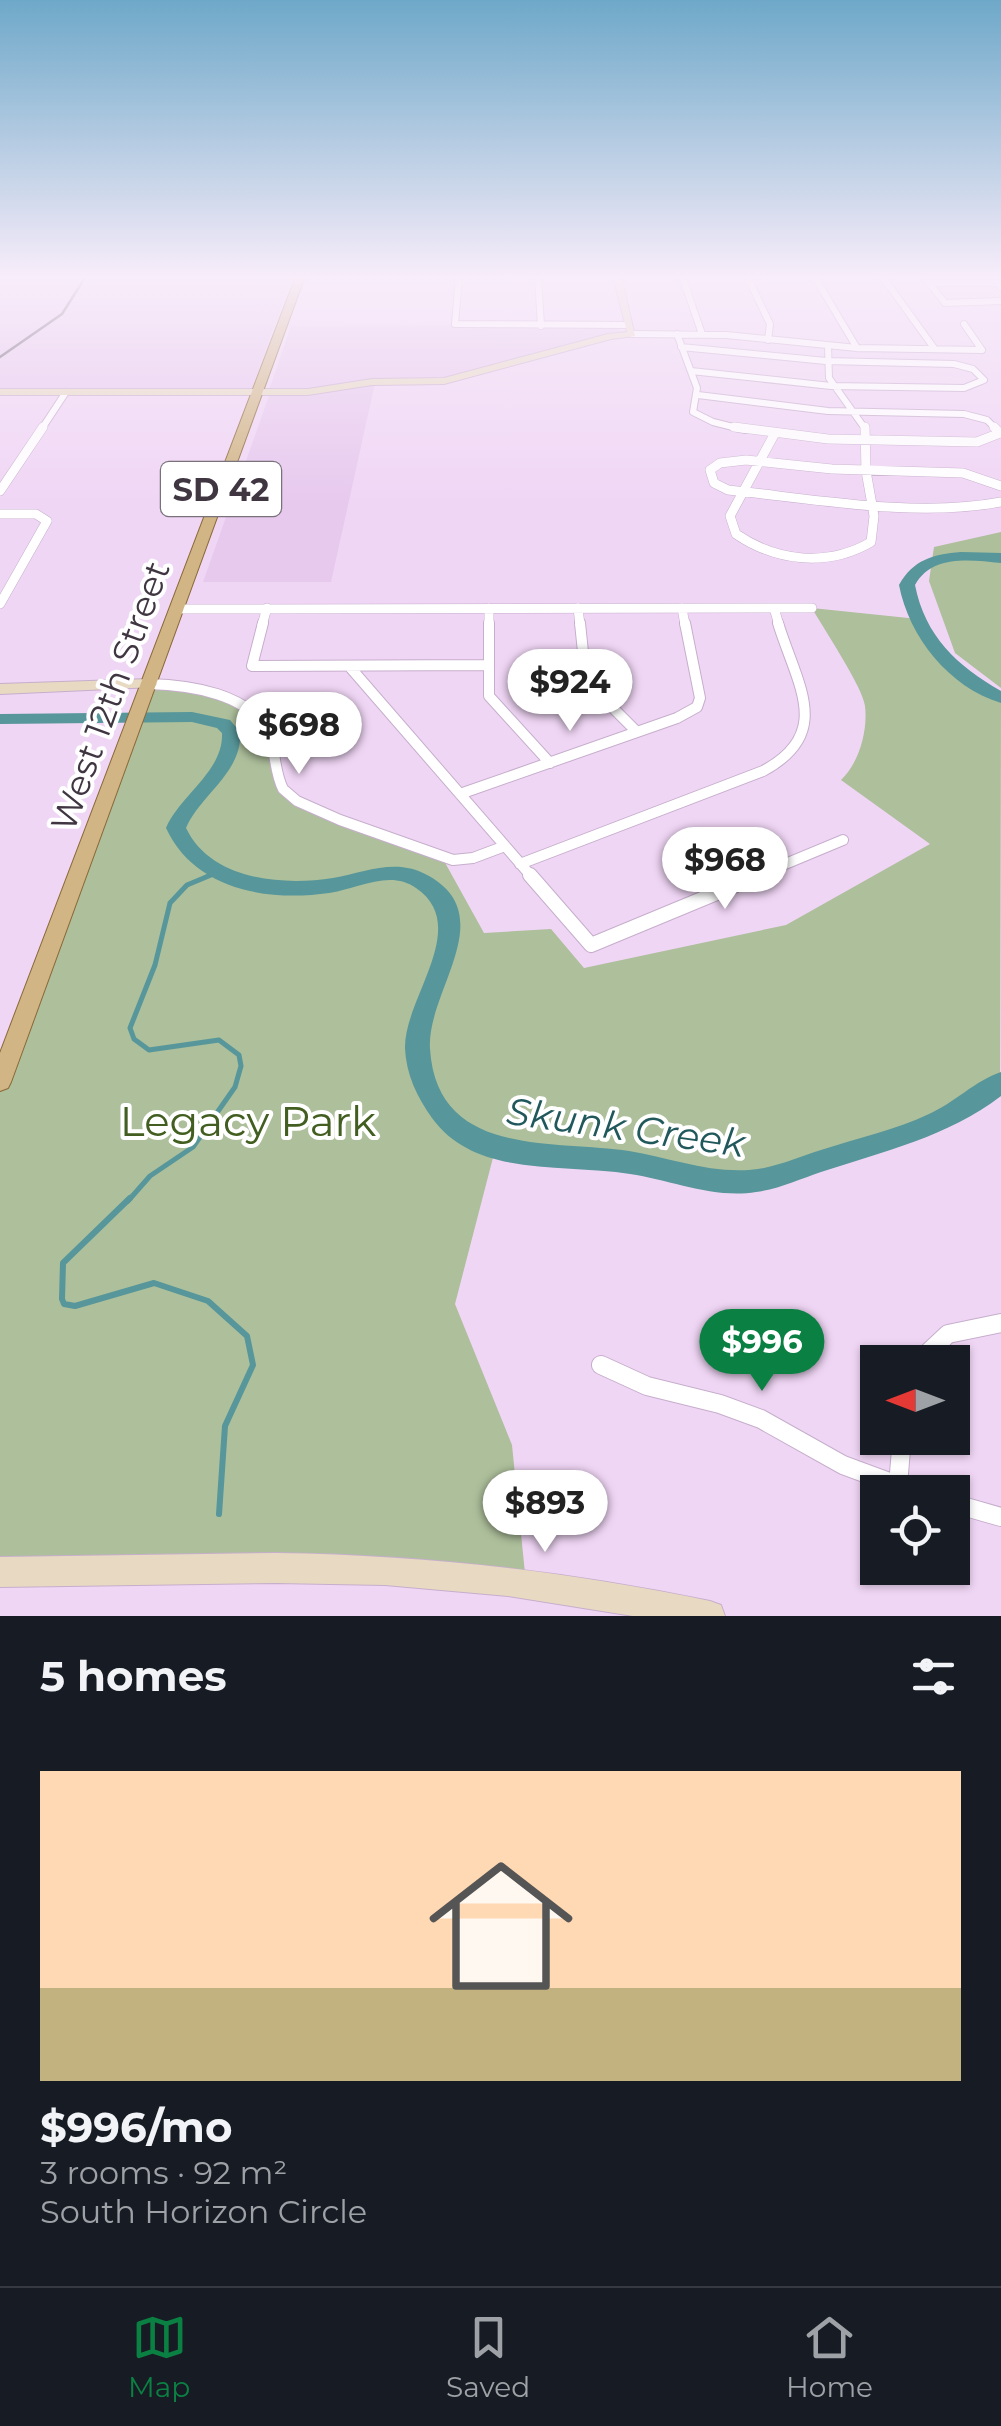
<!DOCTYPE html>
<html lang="en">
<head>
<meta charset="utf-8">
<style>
  :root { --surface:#171b24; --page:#20242c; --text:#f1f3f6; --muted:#9ea1a6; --line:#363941; --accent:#0b8043 }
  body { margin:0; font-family:Montserrat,sans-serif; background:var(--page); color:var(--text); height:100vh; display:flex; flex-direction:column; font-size:38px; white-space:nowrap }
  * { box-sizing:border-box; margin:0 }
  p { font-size:32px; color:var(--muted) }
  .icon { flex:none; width:55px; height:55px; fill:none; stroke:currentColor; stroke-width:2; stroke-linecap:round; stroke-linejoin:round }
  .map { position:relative; height:1616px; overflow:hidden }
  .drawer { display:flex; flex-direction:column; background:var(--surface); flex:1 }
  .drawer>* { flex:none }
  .needle { width:65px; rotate:270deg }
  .buttons { position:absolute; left:860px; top:1345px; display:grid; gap:20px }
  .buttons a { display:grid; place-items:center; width:110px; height:110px; border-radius:0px; background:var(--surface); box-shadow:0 2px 8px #0004; font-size:50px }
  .price { position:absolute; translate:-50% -85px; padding:0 22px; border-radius:35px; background:#fff; color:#222; font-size:32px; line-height:65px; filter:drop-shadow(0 2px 5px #0008) }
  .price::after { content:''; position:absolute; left:50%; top:60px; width:30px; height:22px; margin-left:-15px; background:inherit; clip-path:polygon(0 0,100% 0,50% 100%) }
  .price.current { background:var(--accent); color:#fff }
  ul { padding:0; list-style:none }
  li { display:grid; align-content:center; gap:20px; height:530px; padding:0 40px }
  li+li { border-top:2px solid var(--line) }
  li span { display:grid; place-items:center; height:310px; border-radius:0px; color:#555 }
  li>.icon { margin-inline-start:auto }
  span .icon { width:180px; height:180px; fill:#fffc; stroke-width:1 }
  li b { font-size:42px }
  h2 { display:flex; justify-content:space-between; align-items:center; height:120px; padding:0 40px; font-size:42px }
  .menu { display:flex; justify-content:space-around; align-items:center; height:140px; border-top:2px solid var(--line); background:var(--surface); font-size:28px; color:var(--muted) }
  .menu a { display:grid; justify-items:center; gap:5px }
  .menu .current { color:var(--accent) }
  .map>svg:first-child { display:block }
  .built { fill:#e7c9ee }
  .green { fill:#adbf9b }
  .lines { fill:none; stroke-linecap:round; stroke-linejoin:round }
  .stream-far2 { stroke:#57969a; stroke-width:4 }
  .stream-far1 { stroke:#57969a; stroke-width:5 }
  .stream { stroke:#57969a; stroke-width:6 }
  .river { fill:#57969a; fill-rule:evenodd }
  .street-far4-casing { stroke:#c6aecc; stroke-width:8 }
  .street-far3-casing { stroke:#c6aecc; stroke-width:10 }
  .street-far2-casing { stroke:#c6aecc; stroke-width:12 }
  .street-far1-casing { stroke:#c6aecc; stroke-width:16 }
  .street-casing { stroke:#c6aecc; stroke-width:20 }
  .secondary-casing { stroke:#c6aecc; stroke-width:2 }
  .primary-casing { stroke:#8a6838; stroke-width:2 }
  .street-far4 { stroke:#fff; stroke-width:6 }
  .street-far3 { stroke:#fff; stroke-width:9 }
  .street-far2 { stroke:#fff; stroke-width:10 }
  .street-far1 { stroke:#fff; stroke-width:14 }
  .street { stroke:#fff; stroke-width:18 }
  .secondary { fill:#e8dac2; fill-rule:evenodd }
  .primary { fill:#d1b584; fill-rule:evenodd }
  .rail { stroke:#625564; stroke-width:2.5 }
  .labels { text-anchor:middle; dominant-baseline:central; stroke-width:8; stroke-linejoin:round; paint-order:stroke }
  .shield { fill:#fff; stroke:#79727b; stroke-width:2.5 }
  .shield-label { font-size:32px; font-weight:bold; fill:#403642 }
  .street-label { font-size:35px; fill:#403642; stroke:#fff }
  .water-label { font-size:38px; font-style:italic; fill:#21585c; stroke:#fff }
  .near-park-label { font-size:42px; fill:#425e20; stroke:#fff }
</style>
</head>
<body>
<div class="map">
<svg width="1001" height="1616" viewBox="0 0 1001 1616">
  <rect width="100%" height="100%" fill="#f0d6f5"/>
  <path class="built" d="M0 276H293L252 388 0 389Z
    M450 325 618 328 620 332 445 379H377L316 390H269L291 326Z
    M375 383 331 582H203L270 393H320Z"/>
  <path class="green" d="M1001 532V688L955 653 929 581 934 547Z
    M812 608 918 619C940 660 959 676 1001 698L1000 1084 949 1119 888 1144 828 1159 760 1182 686 1175 626 1161 495 1150 455 1304 512 1445 526 1583 0 1573V1082L149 684C174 685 246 696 259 718 272 738 277 770 285 792L443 859 484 933 551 929 584 968 786 925 930 844 841 780C859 763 868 731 865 706 863 687 823 628 812 608Z"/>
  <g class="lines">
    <path class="stream-far2" d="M205 877 217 872"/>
    <path class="stream-far1" d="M128 1201 150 1176 193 1147 235 1087 241 1066 239 1055 219 1040 149 1050 134 1039 130 1028 155 965 170 903 187 885 211 875"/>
    <path class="stream" d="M130 1198 63 1263 62 1299 64 1304 75 1306 154 1283 208 1301 247 1336 253 1365 225 1426 219 1514"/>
    <path class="river" d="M961 552 1001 553V563C971 560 932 554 915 585 925 636 957 666 1001 691V703C949 687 909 637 899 585 913 560 933 554 961 552Z
      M192 712 230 720 240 732C243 772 201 794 186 828 211 880 281 886 333 878 366 872 397 857 429 876 501 917 426 992 430 1049 437 1158 553 1140 629 1151 673 1158 718 1177 764 1168 783 1164 802 1156 821 1150 858 1138 895 1130 929 1114 954 1103 976 1080 1001 1072V1096C947 1137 885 1151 821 1172 800 1179 779 1189 756 1192 714 1199 671 1180 630 1174 565 1163 476 1179 432 1118 417 1097 406 1074 405 1048 404 998 472 926 416 888 390 869 357 889 329 893 266 902 194 889 166 828 180 795 224 771 222 733L217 728 192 722 0 724V714Z"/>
    <g class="street-far4-casing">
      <path id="street-far4" d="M459 276 455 324 629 325
        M538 276 541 326
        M682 276 702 334
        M747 276 770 324 768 340
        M814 276 857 348
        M882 276 934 348
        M1001 287 998 283H929L945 303 1001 301
        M964 324 982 350
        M632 334 726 335 857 348 982 350
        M677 334 697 388 693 412 713 422 745 430
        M828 346 829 378 866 430
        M681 347 826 361 954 364 973 369 984 380 964 388 831 386 691 371
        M698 395 828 411 964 414 987 420 997 430
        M41 430 66 392"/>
    </g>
    <g class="street-far3-casing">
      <path id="street-far3" d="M734 427 828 439 977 442 1000 433 994 427
        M775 433 730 516 736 534C777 562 828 567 871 542L874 516 866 471 865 427
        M1001 486 963 473 832 469 746 460 720 463 710 470 714 483 728 490C814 499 916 518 1001 502
        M0 491 43 427
        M0 514H36L47 521 0 604
        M489 608V625
        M578 608 580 625
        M682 608 685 625
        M774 608 779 625
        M177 609 812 608
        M262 625 267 608"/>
    </g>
    <g class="street-far2-casing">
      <path id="street-far2" d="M263 623 252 666 488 665
        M489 623V696L550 763
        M580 623 586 681 637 732
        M349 666 532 877
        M149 684C188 685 252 693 269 735 276 752 274 771 283 789L297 801 340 820 453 860 473 858 505 846
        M460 794 677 718 697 707 700 698 685 623
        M520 864 763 771C834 733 797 685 778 623
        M754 877 843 840"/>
    </g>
    <g class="street-far1-casing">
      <path id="street-far1" d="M530 875 591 945 760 875"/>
    </g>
    <g class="street-casing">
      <path id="street" d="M918 1362 948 1334 1001 1323
        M601 1365 647 1386 720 1404 761 1419 843 1465 916 1492
        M898 1485 902 1438
        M952 1503 1001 1517"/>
    </g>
    <g class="secondary-casing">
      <path id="secondary" d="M613 276H621L635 336 611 339 444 384 372 385 308 395H0V389H308L372 379 444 378 608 334 627 332Z
        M149 679 157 684 154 687 0 694V684Z
        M276 1553C423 1555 566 1571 710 1601L721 1605 725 1616H633L508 1596 385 1585 276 1583 0 1587V1557Z"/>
    </g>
    <g class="primary-casing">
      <path id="primary" d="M296 276H305L11 1082 8 1088 0 1091V1053Z"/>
    </g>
    <use href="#street-far4" class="street-far4"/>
    <use href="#street-far3" class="street-far3"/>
    <use href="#street-far2" class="street-far2"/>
    <use href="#street-far1" class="street-far1"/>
    <use href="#street" class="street"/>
    <use href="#secondary" class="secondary"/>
    <use href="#primary" class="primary"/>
    <path class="rail" d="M0 357 62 314 86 276"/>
  </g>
  <linearGradient id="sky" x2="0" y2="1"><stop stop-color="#6ea8c9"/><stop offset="0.55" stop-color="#f8edfa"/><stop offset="1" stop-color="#f8edfa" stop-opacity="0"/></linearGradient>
  <rect width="1001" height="503" fill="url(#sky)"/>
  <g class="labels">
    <rect class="shield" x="161" y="462" width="120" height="54" rx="8"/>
    <g class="shield-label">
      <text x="221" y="489">SD 42</text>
    </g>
    <g class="street-label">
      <text transform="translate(110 696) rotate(-70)">West 12th Street</text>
    </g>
    <g class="water-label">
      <text transform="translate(626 1127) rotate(8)">Skunk Creek</text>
    </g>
    <g class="near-park-label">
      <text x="248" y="1121">Legacy Park</text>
    </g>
  </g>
</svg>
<div class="buttons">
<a><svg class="needle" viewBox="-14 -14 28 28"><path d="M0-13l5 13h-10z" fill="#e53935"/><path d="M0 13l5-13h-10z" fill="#9ea1a6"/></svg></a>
<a><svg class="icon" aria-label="locate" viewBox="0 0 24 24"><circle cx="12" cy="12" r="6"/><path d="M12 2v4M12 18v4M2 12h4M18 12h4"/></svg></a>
</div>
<b class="price" style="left:570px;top:734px">$924</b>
<b class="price" style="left:299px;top:777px">$698</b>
<b class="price" style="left:725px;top:912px">$968</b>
<b class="price current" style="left:762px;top:1394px">$996</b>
<b class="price" style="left:545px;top:1555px">$893</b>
</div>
<section class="drawer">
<h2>5 homes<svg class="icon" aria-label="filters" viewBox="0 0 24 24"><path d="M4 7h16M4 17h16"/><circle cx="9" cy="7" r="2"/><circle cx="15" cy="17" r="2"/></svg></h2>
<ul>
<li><span style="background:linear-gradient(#ffd9b3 70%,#c2b280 0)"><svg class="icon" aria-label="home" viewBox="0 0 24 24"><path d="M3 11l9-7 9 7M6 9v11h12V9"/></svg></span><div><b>$996/mo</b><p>3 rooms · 92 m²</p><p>South Horizon Circle</p></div></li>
</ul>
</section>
<nav class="menu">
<a class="current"><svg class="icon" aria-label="map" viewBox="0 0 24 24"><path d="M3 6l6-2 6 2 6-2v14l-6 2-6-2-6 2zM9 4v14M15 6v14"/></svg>Map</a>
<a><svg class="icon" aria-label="saved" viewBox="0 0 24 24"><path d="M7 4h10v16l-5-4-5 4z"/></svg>Saved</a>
<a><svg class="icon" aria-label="home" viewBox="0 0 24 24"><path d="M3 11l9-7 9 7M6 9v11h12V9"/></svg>Home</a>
</nav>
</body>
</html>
